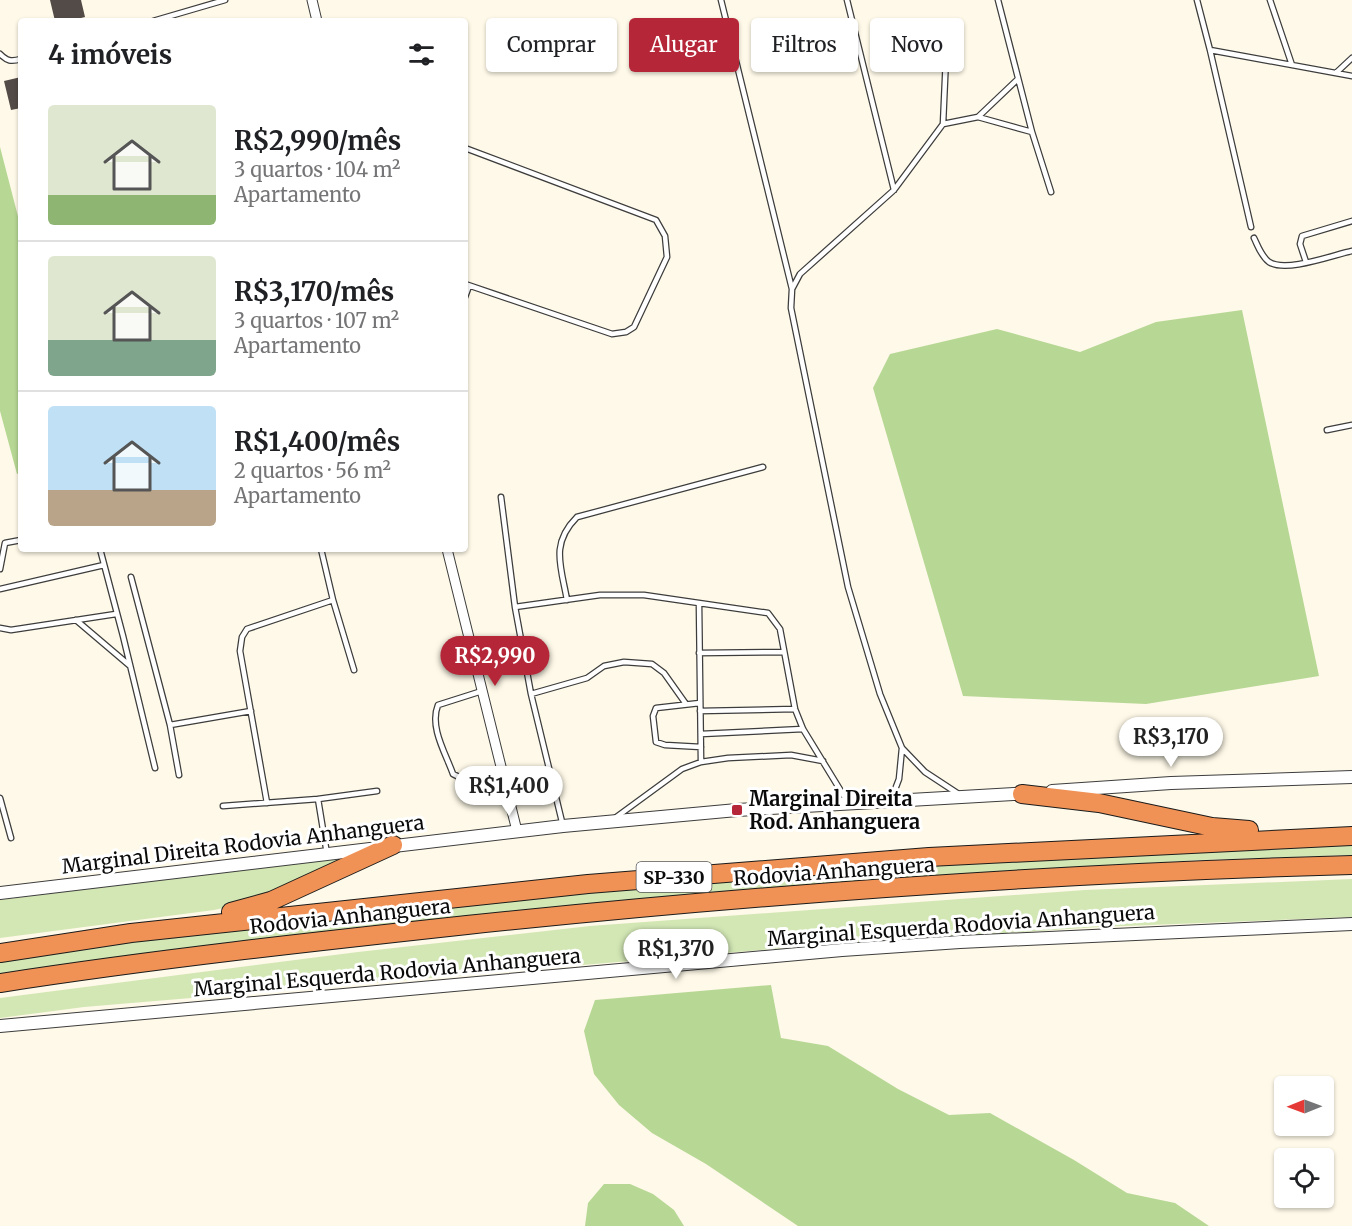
<!DOCTYPE html>
<html lang="pt">
<head>
<meta charset="utf-8">
<style>
  :root { --surface:#fff; --page:#f2f2f2; --text:#202124; --muted:#757577; --line:#e0e0e0; --accent:#b52738 }
  body { margin:0; font-family:Merriweather,serif; background:var(--page); color:var(--text); height:100vh; display:flex; flex-direction:column; font-size:22px; white-space:nowrap }
  * { box-sizing:border-box; margin:0 }
  p { font-size:20px; color:var(--muted) }
  .icon { flex:none; width:33px; height:33px; fill:none; stroke:currentColor; stroke-width:2; stroke-linecap:round; stroke-linejoin:round }
  .map { position:relative; flex:1; overflow:hidden }
  .sheet { position:absolute; left:18px; top:18px; width:450px; height:534px; display:flex; flex-direction:column; background:var(--surface); border-radius:6px; box-shadow:0 2px 4px #0004 }
  .sheet>* { flex:none }
  .top-card { position:absolute; left:486px; top:18px; width:570px; height:54px; display:flex; gap:12px }
  .needle { width:39px; rotate:269deg }
  .fabs { position:absolute; left:1274px; top:1076px; display:grid; gap:12px }
  .fabs a { display:grid; place-items:center; width:60px; height:60px; border-radius:6px; background:var(--surface); box-shadow:0 2px 4px #0004; font-size:30px }
  .price { position:absolute; translate:-50% -51px; padding:0 14px; border-radius:21px; background:#fff; color:#222; font-size:20px; line-height:39px; filter:drop-shadow(0 2px 3px #0008) }
  .price::after { content:''; position:absolute; left:50%; top:36px; width:18px; height:14px; margin-left:-9px; background:inherit; clip-path:polygon(0 0,100% 0,50% 100%) }
  .price.selected { background:var(--accent); color:#fff }
  ul { padding:0; list-style:none }
  li { display:flex; align-items:center; gap:18px; height:150px; padding:0 30px }
  li+li { border-top:2px solid var(--line) }
  li span { display:grid; place-items:center; flex:none; width:168px; height:120px; border-radius:6px; color:#555 }
  li>.icon { margin-inline-start:auto }
  span .icon { width:72px; height:72px; fill:#fffc; stroke-width:1 }
  li b { font-size:26px }
  h2 { display:flex; justify-content:space-between; align-items:center; height:72px; padding:0 30px; font-size:26px }
  .tag { padding:0 21px; border-radius:6px; background:var(--surface); box-shadow:0 2px 4px #0004; font-size:21px; line-height:54px }
  .tag.selected { background:var(--accent); color:#fff }
  .map>svg:first-child { display:block }
  .green { fill:#d2e7b4 }
  .forest { fill:#b7d794 }
  .building { fill:#534b47 }
  .lines { fill:none; stroke-linecap:round; stroke-linejoin:round }
  .service-casing { stroke:#3d3d3d; stroke-width:7 }
  .minor-casing { stroke:#3d3d3d; stroke-width:11 }
  .tertiary-casing { stroke:#3d3d3d; stroke-width:14 }
  .motorway-casing { stroke:#1b1b1b; stroke-width:20 }
  .service { stroke:#fff; stroke-width:4.5 }
  .minor { stroke:#fff; stroke-width:9 }
  .tertiary { stroke:#fff; stroke-width:12 }
  .motorway { stroke:#f09155; stroke-width:18 }
  .poi-dot { fill:#b52738; stroke:#fff; stroke-width:2 }
  .labels { text-anchor:middle; dominant-baseline:central; stroke-width:6; stroke-linejoin:round; paint-order:stroke }
  .shield { fill:#fff; stroke:#545454; stroke-width:1.5 }
  .shield-label { font-size:18px; font-weight:bold; fill:#0a0a0a }
  .poi-label { font-size:20px; font-weight:bold; fill:#0a0a0a; stroke:#fff; text-anchor:start }
  .street-label { font-size:20px; fill:#0a0a0a; stroke:#fff }
</style>
</head>
<body>
<div class="map">
<svg width="1352" height="1226" viewBox="0 0 1352 1226">
  <rect width="100%" height="100%" fill="#fef9e8"/>
  <path class="green" d="M1352 844V855L1200 860 977 873 626 900 367 926 0 974V959C288 919 578 887 868 868 1029 857 1191 852 1352 844Z
    M345 857 343 862 241 904 214 910 0 938V900Z
    M1352 879V917L1099 927 797 947 84 1007 0 1018V998L358 952 590 926 1085 890Z"/>
  <path class="forest" d="M0 147 21 228V473L17 474 0 411Z
    M1242 310 1319 676 1146 704 963 696 873 388 890 354 997 329 1080 352 1156 322Z
    M771 985 781 1038 828 1046 898 1089 949 1115 990 1113 1074 1160 1127 1193 1175 1203 1209 1226H798L706 1164 652 1133 619 1105 594 1074 584 1031 595 1000Z
    M604 1184H630L653 1194 674 1210 684 1226H585L588 1203Z"/>
  <path class="building" d="M50 0H81L85 17 69 21H55Z
    M21 77V108L11 110 4 81Z"/>
  <g class="lines">
    <g class="service-casing">
      <path id="service" d="M721 0 792 289
        M847 0 894 190
        M1197 0 1210 50 1352 76
        M1270 0 1292 65
        M153 21 225 0
        M947 35 943 124 894 190 800 274 792 289 791 308 848 587 880 694 902 748 925 772 957 793
        M1210 50 1251 227
        M0 54C7 61 11 62 21 59
        M1337 72 1352 58
        M978 117 1018 79
        M943 124 978 117 1032 132 998 0
        M1032 132 1051 192
        M465 148 656 220 665 236 667 257 634 327 626 332 612 334 465 284
        M1254 238C1258 246 1261 256 1269 262 1286 273 1333 255 1352 251
        M1306 262 1300 244 1302 236 1352 221
        M465 297 469 286
        M1327 430 1352 425
        M501 497 515 607
        M100 549 123 636 155 768
        M0 569 5 543 21 540
        M131 577 170 725 251 711
        M0 589 104 565
        M333 600 354 670
        M567 600C561 566 550 544 577 517L763 467
        M699 603 701 762
        M76 620 129 665
        M0 628 11 630 116 614
        M699 653 784 652
        M482 691 438 705C429 727 446 754 453 774L467 781 504 779
        M531 694 587 678 604 666 624 662 652 664 664 673 686 704
        M700 703 656 708 653 716 656 742 665 745 701 747
        M700 711 795 709
        M170 725 179 775
        M701 734 803 729
        M0 798 11 838
        M891 800 899 779 902 748
        M267 803 240 651 242 637 247 629 333 600 321 549
        M223 806 318 799
        M615 818 682 769 701 762 728 758 791 755 823 761
        M563 826 531 694 515 607 600 595H644L768 613 780 629 795 709 803 729 847 801
        M327 854 318 799 377 791"/>
    </g>
    <g class="minor-casing">
      <path id="minor" d="M312 0 317 21
        M447 549 517 831"/>
    </g>
    <g class="tertiary-casing">
      <path id="tertiary" d="M1052 791 1171 783 1352 777
        M0 893 563 826 737 810 1029 793
        M0 1026 842 950 960 942 1352 924"/>
    </g>
    <g class="motorway-casing">
      <path id="motorway" d="M1022 794 1099 803 1212 827 1249 830
        M231 912 271 901 393 845
        M0 953 131 933 588 884 929 857 1352 836
        M0 983C155 959 311 942 467 925 761 894 1057 873 1352 865"/>
    </g>
    <use href="#service" class="service"/>
    <use href="#minor" class="minor"/>
    <use href="#tertiary" class="tertiary"/>
    <use href="#motorway" class="motorway"/>
  </g>
  <rect class="poi-dot" x="731" y="804" width="12" height="12" rx="3"/>
  <g class="labels">
    <rect class="shield" x="636.5" y="862" width="75" height="30" rx="4.5"/>
    <g class="shield-label">
      <text x="674" y="877">SP-330</text>
    </g>
    <g class="poi-label">
      <text x="749" y="798">Marginal Direita<tspan x="749" dy="23">Rod. Anhanguera</tspan></text>
    </g>
    <g class="street-label">
      <text transform="translate(243 844) rotate(-7)">Marginal Direita Rodovia Anhanguera</text>
      <text transform="translate(834 871) rotate(-4)">Rodovia Anhanguera</text>
      <text transform="translate(350 916) rotate(-6)">Rodovia Anhanguera</text>
      <text transform="translate(961 925) rotate(-4)">Marginal Esquerda Rodovia Anhanguera</text>
      <text transform="translate(387 972) rotate(-5)">Marginal Esquerda Rodovia Anhanguera</text>
    </g>
  </g>
</svg>
<div class="fabs">
<a><svg class="needle" viewBox="-14 -14 28 28"><path d="M0-13l5 13h-10z" fill="#e53935"/><path d="M0 13l5-13h-10z" fill="#757577"/></svg></a>
<a><svg class="icon" aria-label="locate" viewBox="0 0 24 24"><circle cx="12" cy="12" r="6"/><path d="M12 2v4M12 18v4M2 12h4M18 12h4"/></svg></a>
</div>
<b class="price selected" style="left:495px;top:687px">R$2,990</b>
<b class="price" style="left:1171px;top:768px">R$3,170</b>
<b class="price" style="left:509px;top:817px">R$1,400</b>
<b class="price" style="left:676px;top:980px">R$1,370</b>
<div class="top-card">
<a class="tag">Comprar</a>
<a class="tag selected">Alugar</a>
<a class="tag">Filtros</a>
<a class="tag">Novo</a>
</div>
<section class="sheet">
<h2>4 imóveis<svg class="icon" aria-label="filters" viewBox="0 0 24 24"><path d="M4 7h16M4 17h16"/><circle cx="9" cy="7" r="2"/><circle cx="15" cy="17" r="2"/></svg></h2>
<ul>
<li><span style="background:linear-gradient(#dfe7d0 75%,#8fb573 0)"><svg class="icon" aria-label="home" viewBox="0 0 24 24"><path d="M3 11l9-7 9 7M6 9v11h12V9"/></svg></span><div><b>R$2,990/mês</b><p>3 quartos · 104 m²</p><p>Apartamento</p></div></li>
<li><span style="background:linear-gradient(#dfe7d0 70%,#7fa58c 0)"><svg class="icon" aria-label="home" viewBox="0 0 24 24"><path d="M3 11l9-7 9 7M6 9v11h12V9"/></svg></span><div><b>R$3,170/mês</b><p>3 quartos · 107 m²</p><p>Apartamento</p></div></li>
<li><span style="background:linear-gradient(#bfe0f5 70%,#b9a48a 0)"><svg class="icon" aria-label="home" viewBox="0 0 24 24"><path d="M3 11l9-7 9 7M6 9v11h12V9"/></svg></span><div><b>R$1,400/mês</b><p>2 quartos · 56 m²</p><p>Apartamento</p></div></li>
</ul>
</section>
</div>
</body>
</html>
